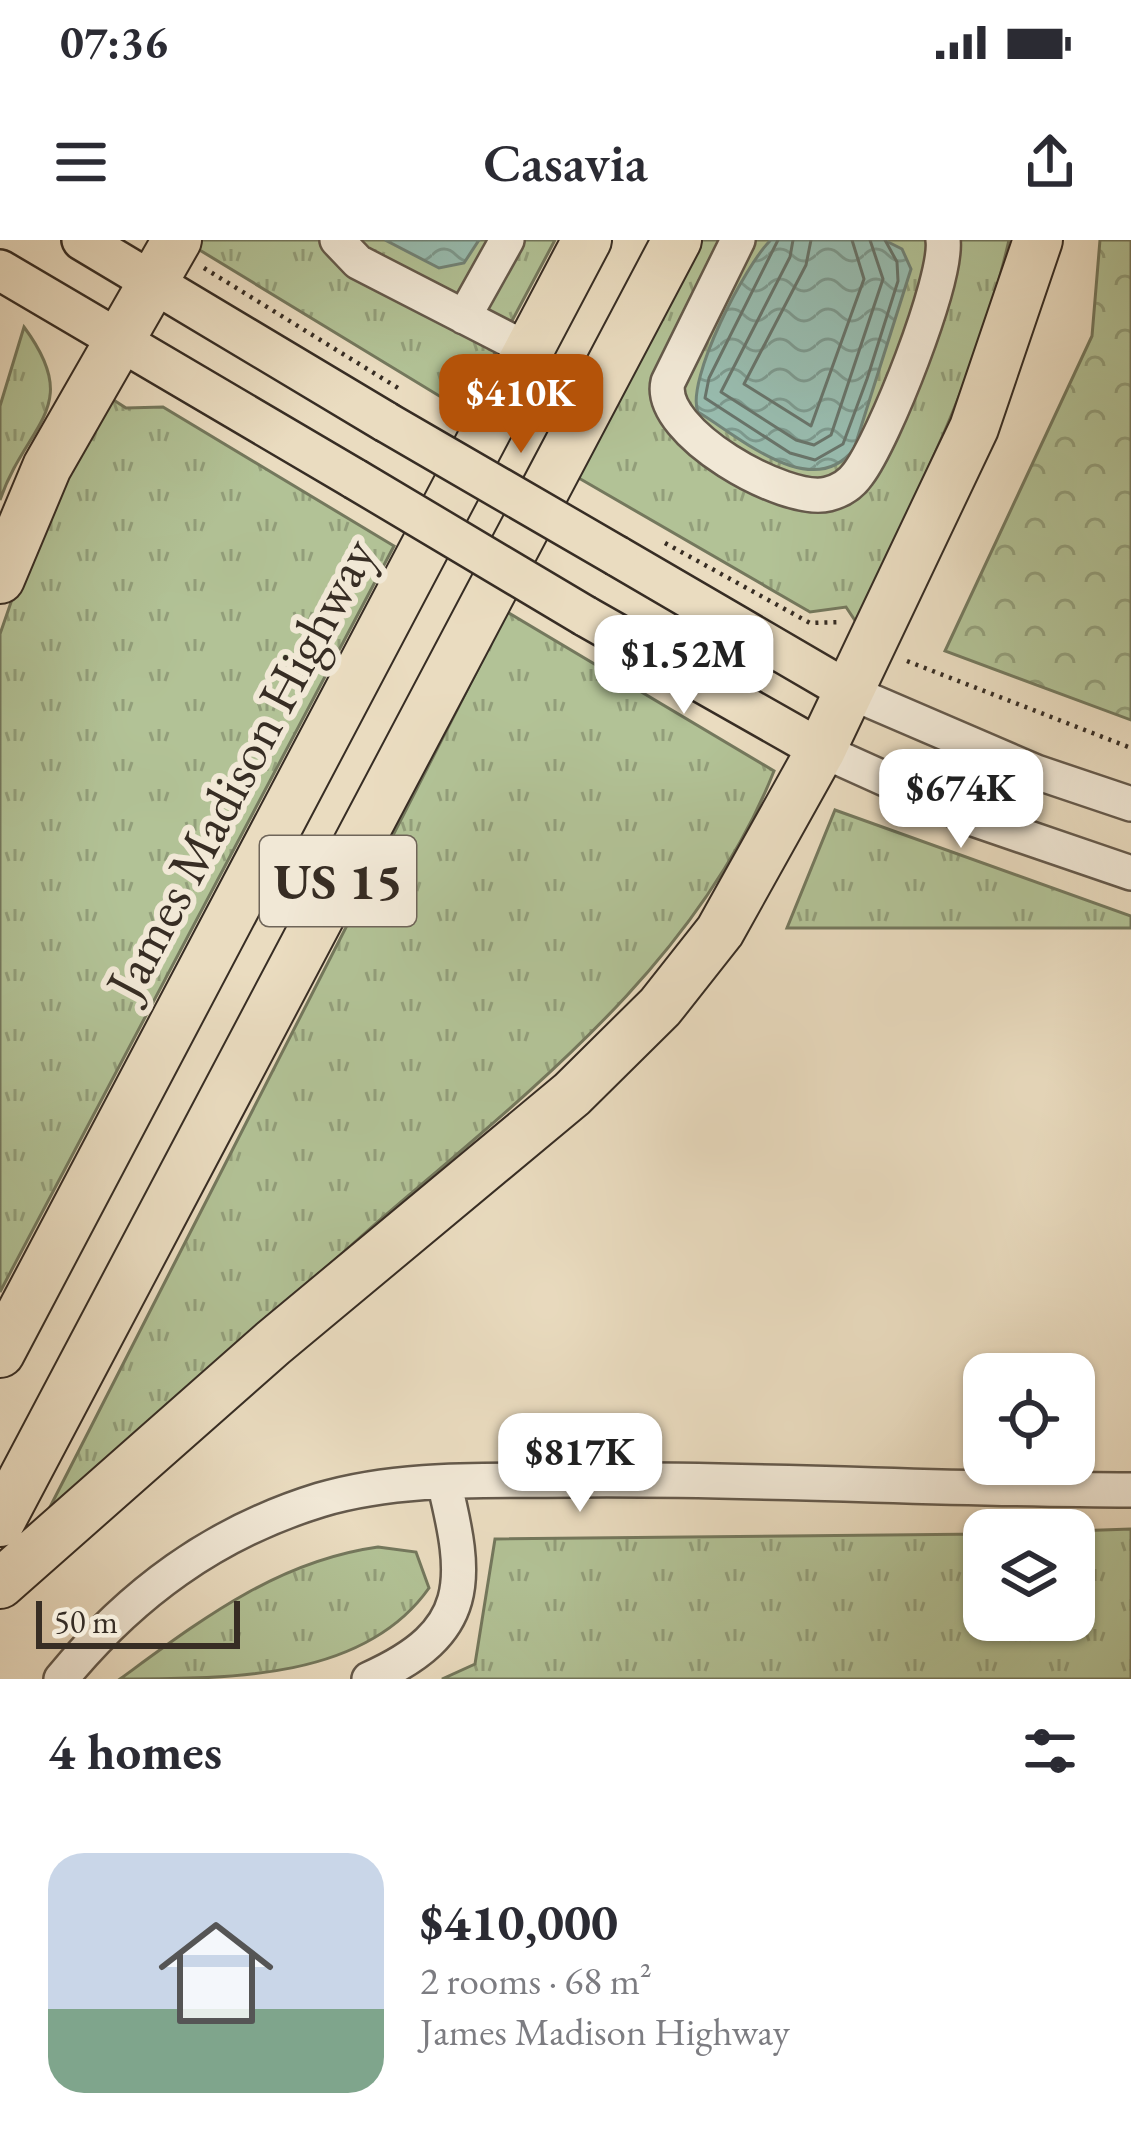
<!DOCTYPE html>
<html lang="en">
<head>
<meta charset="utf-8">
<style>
  :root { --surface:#fff; --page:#f2f2f3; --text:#2b2b33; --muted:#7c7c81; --line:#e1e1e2; --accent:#b45309 }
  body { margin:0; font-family:"EB Garamond",serif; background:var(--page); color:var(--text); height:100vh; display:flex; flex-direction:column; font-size:45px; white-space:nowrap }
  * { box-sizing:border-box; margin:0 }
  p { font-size:39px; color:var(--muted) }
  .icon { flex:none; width:66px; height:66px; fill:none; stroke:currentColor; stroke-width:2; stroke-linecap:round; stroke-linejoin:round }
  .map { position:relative; height:1439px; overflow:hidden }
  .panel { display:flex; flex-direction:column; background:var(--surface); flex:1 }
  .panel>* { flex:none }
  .controls { position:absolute; left:963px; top:1113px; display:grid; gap:24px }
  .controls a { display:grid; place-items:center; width:132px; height:132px; border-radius:24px; background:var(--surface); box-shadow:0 3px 9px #0004; font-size:60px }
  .scale { position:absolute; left:36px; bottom:30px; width:204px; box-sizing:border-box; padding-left:12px; border:6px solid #372d24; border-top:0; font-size:33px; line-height:42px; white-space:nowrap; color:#372d24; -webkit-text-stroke:9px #f1e8d6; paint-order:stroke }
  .price { position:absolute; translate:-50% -102px; padding:0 27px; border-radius:24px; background:#fff; color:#222; font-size:39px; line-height:78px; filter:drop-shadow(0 3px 6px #0008) }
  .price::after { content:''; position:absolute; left:50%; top:72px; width:36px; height:27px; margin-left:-18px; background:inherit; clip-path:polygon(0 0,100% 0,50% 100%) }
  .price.active { background:var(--accent); color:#fff }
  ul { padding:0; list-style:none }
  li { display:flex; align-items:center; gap:36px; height:300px; padding:0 48px }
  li+li { border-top:3px solid var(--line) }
  li span { display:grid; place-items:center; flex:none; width:336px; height:240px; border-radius:36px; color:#555 }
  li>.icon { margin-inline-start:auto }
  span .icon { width:144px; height:144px; fill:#fffc; stroke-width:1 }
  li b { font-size:51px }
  h2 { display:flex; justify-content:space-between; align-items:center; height:144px; padding:0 48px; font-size:51px }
  .status { display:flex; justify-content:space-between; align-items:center; height:84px; padding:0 60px; background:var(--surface); direction:ltr }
  .status svg { height:33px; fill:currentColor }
  header { display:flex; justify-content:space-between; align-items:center; height:156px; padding:0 48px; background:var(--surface); font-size:54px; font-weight:600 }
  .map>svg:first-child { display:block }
  .grass { fill:url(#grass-tufts); stroke:#74785d; stroke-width:3 }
  .forest { fill:url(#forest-crowns); stroke:#74785d; stroke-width:3 }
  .water { fill:url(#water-waves); stroke:#718377; stroke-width:3 }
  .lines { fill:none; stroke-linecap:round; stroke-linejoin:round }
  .shore { stroke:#68746a; stroke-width:3 }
  .minor-casing { stroke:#64594b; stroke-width:38 }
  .major-casing { stroke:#372d24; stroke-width:44 }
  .highway-casing { stroke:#372d24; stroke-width:52 }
  .path { stroke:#372d24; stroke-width:4.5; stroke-dasharray:3 6; stroke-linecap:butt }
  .minor { stroke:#f1e8d6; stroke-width:33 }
  .major { stroke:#eadcc0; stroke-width:39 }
  .highway { stroke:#eadcc0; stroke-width:48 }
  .major-bridge-casing { stroke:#372d24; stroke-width:44; stroke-linecap:butt }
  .major-bridge { stroke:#eadcc0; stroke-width:39 }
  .labels { text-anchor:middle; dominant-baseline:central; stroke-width:12; stroke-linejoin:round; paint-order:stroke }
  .shield { fill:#f1e8d6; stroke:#6f6559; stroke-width:3 }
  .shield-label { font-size:51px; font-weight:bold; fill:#372d24 }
  .street-label { font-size:54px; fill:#372d24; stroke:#f1e8d6 }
</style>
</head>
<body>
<div class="status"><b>07:36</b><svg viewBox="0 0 49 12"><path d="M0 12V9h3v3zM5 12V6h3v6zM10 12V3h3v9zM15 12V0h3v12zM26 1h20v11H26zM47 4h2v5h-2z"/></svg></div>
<header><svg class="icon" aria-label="menu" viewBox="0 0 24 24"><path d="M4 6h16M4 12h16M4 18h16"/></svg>Casavia<svg class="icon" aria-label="share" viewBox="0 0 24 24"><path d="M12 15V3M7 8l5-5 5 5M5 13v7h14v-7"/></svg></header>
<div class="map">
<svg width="1131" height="1439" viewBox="0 0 1131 1439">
  <defs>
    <pattern id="grass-tufts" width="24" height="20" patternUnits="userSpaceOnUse" patternTransform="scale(3)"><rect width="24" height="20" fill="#b2c296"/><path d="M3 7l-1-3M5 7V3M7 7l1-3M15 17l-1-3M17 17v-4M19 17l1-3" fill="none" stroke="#929e7a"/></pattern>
    <pattern id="forest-crowns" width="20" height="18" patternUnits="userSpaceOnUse" patternTransform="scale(3)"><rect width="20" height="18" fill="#b2c296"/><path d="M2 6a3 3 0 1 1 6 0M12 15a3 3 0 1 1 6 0" fill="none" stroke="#929e7a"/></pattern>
    <pattern id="water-waves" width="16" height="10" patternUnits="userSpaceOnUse" patternTransform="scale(3)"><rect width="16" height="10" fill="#98bcaf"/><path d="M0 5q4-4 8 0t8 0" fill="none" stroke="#7d998e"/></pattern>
  </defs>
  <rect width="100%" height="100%" fill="#eadcc0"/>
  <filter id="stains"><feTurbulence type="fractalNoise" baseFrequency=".00167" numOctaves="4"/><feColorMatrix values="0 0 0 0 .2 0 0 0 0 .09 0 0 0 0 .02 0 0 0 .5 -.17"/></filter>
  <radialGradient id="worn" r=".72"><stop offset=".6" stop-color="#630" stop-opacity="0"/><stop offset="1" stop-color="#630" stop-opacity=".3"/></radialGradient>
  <path class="grass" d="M197 0H555L464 171 193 6Z
    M702 0H1009C978 136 915 257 856 382L846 367 810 372 577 237Z
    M24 87C84 168 27 182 0 260V166Z
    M109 157 126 168 163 167 394 306 0 1052V394L26 319Z
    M507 372 774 531C699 721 531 850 380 980 270 1077 159 1173 49 1269Z
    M835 570 1131 676V688H787Z
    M1131 1289V1439H442L475 1424 495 1299 984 1294V1380H1074V1291Z
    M378 1307 416 1312 429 1348C365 1439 233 1439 120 1439 201 1380 277 1321 378 1307Z"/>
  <path class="forest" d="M1100 0H1131V480L945 411 1092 96Z"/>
  <path class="water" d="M385 0H479L464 23 439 28Z
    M771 0H884L902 9 911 29 854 209C812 263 740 197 698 172 685 141 746 23 771 0Z"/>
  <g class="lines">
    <path class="shore" d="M778 0 709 138 705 158 790 213 815 220 843 204 867 139 898 41 897 22 885 0
      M793 0 790 17 721 152 796 200 814 205 831 195 883 39 870 0
      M811 0 806 25 744 144 811 186 864 39 852 0"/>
    <g class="minor-casing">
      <path id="minor" d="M337 0 358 22 529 110
        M738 0 668 142C656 192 786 265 828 254 840 251 851 244 858 234 884 200 948 39 943 0
        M464 77 507 0
        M850 452 1036 532 1131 564
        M821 510 976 580 1131 633
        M61 1439C131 1354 213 1293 320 1260 401 1236 489 1241 574 1240 760 1238 945 1250 1131 1250
        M369 1439C474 1392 468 1340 444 1242"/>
    </g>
    <g class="major-casing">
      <path id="major" d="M82 0 386 182
        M0 30 355 239
        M617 316 850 452
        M585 376 821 510"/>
    </g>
    <g class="highway-casing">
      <path id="highway" d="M0 339 47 227 177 0
        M0 1113 587 0
        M0 1282 677 0
        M0 1344 273 1103 572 854 660 767 720 691 821 510 974 188 1038 0"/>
    </g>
    <path class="path" d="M204 28 398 148
      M665 303 810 383 842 382
      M907 421 1131 508"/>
    <use href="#minor" class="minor"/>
    <use href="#major" class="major"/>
    <use href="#highway" class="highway"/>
    <g class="major-bridge-casing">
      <path id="major-bridge" d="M386 182 617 316
        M355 239 585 376"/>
    </g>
    <use href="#major-bridge" class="major-bridge"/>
  </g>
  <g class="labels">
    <rect class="shield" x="260" y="596" width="156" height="90" rx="9"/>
    <g class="shield-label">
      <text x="338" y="641">US 15</text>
    </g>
    <g class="street-label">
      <text transform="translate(240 528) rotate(-62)">James Madison Highway</text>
    </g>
  </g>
  <rect width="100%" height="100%" filter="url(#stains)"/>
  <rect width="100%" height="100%" fill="url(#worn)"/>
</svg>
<div class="controls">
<a><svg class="icon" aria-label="locate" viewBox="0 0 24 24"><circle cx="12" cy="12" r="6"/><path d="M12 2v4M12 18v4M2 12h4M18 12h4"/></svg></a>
<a><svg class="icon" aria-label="layers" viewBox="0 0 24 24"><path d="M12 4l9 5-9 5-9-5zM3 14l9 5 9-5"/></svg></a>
</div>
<div class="scale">50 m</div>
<b class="price active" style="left:521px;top:216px">$410K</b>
<b class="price" style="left:684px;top:477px">$1.52M</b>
<b class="price" style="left:961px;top:611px">$674K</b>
<b class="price" style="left:580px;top:1275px">$817K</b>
</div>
<section class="panel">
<h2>4 homes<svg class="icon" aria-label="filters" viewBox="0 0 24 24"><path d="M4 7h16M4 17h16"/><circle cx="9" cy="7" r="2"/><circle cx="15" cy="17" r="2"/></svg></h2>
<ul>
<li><span style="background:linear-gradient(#c9d6e8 65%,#7fa58c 0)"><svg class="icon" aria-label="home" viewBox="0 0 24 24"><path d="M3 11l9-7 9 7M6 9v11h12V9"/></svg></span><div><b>$410,000</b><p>2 rooms · 68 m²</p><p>James Madison Highway</p></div></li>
</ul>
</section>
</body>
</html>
